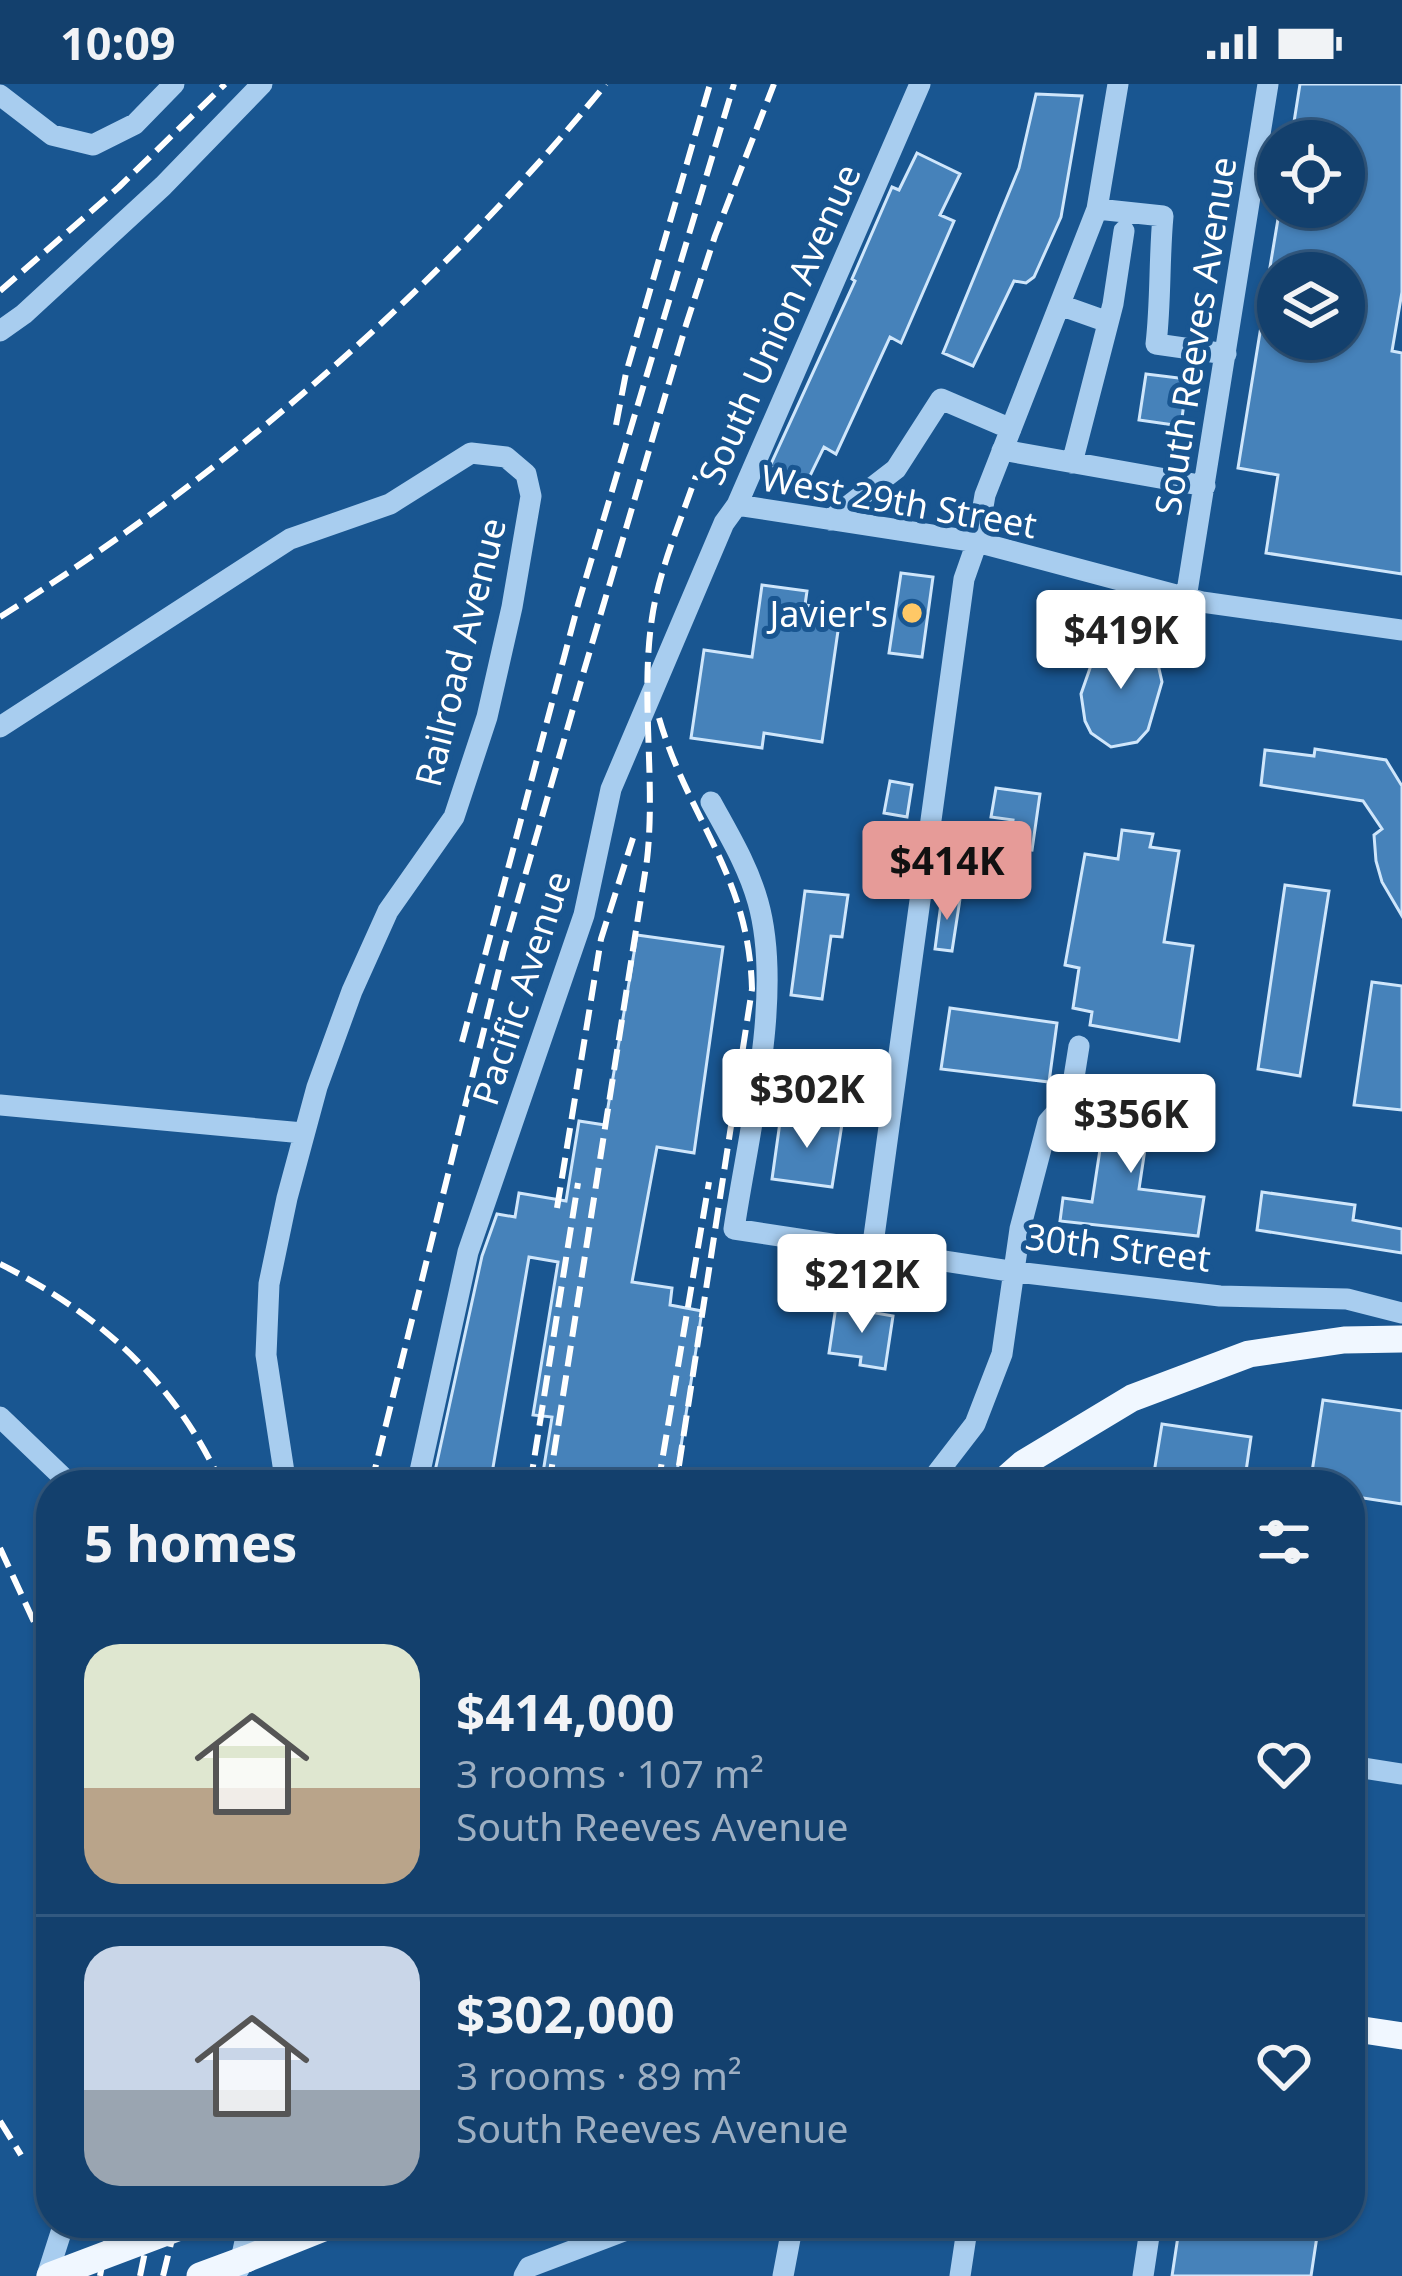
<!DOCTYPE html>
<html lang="en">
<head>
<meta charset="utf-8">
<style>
  :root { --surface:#13406d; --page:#1c4772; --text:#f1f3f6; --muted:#9dafc2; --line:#325980; --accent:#e69b98 }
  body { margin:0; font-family:"Noto Sans",sans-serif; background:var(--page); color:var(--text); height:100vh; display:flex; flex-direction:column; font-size:45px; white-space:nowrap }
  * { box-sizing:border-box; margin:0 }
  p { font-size:39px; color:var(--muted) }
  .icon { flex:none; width:66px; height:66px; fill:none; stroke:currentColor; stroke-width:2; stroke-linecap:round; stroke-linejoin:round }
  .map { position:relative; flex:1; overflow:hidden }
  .sheet { position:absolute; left:36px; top:1386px; width:1329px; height:768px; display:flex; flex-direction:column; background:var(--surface); border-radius:48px; box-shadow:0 3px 9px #0004,0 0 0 3px var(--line) }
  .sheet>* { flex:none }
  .buttons { position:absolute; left:1257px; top:36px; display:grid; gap:24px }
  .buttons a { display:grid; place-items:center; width:108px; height:108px; border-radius:50%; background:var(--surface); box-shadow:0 3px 9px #0004,0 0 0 3px var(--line); font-size:60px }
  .price { position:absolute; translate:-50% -102px; padding:0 27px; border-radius:12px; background:#fff; color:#222; font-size:39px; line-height:78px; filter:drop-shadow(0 3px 6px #0008) }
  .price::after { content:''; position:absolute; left:50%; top:72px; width:36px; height:27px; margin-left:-18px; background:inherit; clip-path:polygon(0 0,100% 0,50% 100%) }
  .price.active { background:var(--accent); color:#111 }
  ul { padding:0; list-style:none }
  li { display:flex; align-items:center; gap:36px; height:300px; padding:0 48px }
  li+li { border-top:3px solid var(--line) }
  li span { display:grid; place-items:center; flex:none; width:336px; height:240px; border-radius:36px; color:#555 }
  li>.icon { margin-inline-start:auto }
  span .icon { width:144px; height:144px; fill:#fffc; stroke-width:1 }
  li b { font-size:51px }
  h2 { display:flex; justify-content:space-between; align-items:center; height:144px; padding:0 48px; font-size:51px }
  .status { display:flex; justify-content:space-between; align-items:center; height:84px; padding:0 60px; background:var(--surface); direction:ltr }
  .status svg { height:33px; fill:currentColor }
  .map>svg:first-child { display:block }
  .building { fill:#4682ba; stroke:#cfe6fb; stroke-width:3 }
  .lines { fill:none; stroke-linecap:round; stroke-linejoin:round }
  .minor { stroke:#a8cdef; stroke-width:21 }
  .major { stroke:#f0f7ff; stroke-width:27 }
  .rail { stroke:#fff; stroke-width:6; stroke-dasharray:21 9; stroke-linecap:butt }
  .major-bridge { stroke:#f0f7ff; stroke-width:27 }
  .poi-dot { fill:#ffc866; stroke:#195691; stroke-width:4.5 }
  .labels { text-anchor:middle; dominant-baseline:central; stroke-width:10; stroke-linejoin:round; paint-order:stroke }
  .street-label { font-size:36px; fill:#fff; stroke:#195691 }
  .poi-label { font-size:36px; fill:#fff; stroke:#195691; text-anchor:end }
</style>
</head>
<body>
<div class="status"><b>10:09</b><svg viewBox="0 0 49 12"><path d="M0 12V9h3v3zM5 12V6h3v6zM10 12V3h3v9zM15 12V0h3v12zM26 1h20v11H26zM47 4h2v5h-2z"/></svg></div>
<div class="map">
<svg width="1402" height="2192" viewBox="0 0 1402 2192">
  <rect width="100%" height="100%" fill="#195691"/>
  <path class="building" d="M1300 0H1402V208L1392 267 1402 269V490L1266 469 1278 391 1238 384 1269 193H1278V255H1344V189H1269L1280 123H1344V57H1291Z
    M1036 10 1082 12 1061 133 1034 193 1026 199 1014 197 973 282 943 269 1019 84Z
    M917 69 960 90 940 131 954 137 901 259 890 253 836 370 824 363 806 400 770 382 855 197 852 195 892 103 899 106Z
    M1146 290 1187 295 1181 342 1139 336Z
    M901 489 933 493 922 573 889 569Z
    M762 501 807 507 805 521 841 526 822 658 764 649 762 664 691 654 704 566 752 573Z
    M1126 552 1149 565 1157 576 1162 598 1148 646 1137 658 1111 663 1091 649 1085 637 1081 610 1096 567 1111 553Z
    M1315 665 1386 676 1402 702V832L1382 798 1376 777 1374 751 1382 745 1363 717 1261 701 1265 666 1314 672Z
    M890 697 912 701 907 733 884 729Z
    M996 704 1040 710 1032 766 1009 763 1013 736 991 733Z
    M1122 746 1153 750 1150 763 1179 767 1164 858 1193 862 1179 957 1090 941 1092 928 1073 924 1079 884 1065 881 1085 770 1118 775Z
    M1285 801 1329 807 1300 992 1258 985Z
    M805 807 848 811 842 853 831 852 822 915 791 911Z
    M942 812 960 815 952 867 935 865Z
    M637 851 723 863 694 1069 657 1063 632 1198 672 1204 670 1221 702 1227 675 1401H541L552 1333 533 1331 558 1178 529 1173 490 1401H432L482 1172 497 1130 515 1133 519 1109 566 1117 579 1037 605 1041Z
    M1372 898 1402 902V1026L1354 1021Z
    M950 924 1057 939 1049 998 941 985Z
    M1110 1000 1154 1005 1139 1105 1204 1113 1198 1152 1060 1137 1063 1114 1092 1118Z
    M781 1031 842 1040 832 1103 772 1095Z
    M1262 1108 1355 1121 1353 1136 1402 1145V1169L1257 1146Z
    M836 1222 893 1232 885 1285 860 1281 861 1273 829 1269Z
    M1323 1316 1402 1327V1420L1350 1412V1401H1310Z
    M1162 1340 1251 1353 1244 1401H1152Z
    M1180 2139H1319L1311 2192H1172Z"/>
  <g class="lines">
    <path class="minor" d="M0 11 52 51 93 61 135 40 174 0
      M1097 125 1163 132C1159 175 1161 217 1156 260L1226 270
      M1060 221 1108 238
      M0 247 24 230 163 102 262 0
      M1002 366 1205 402
      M1072 379 1113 220 1124 147
      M737 421 977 458 1202 518 1402 546
      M830 436 896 385 941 315 1011 345
      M1186 514 1268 0
      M0 643 290 455 390 420 471 369 506 373 526 390 531 412 512 523 487 633 454 733 388 827 352 907 317 1003 287 1114 269 1200 266 1271 286 1401
      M711 718C729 751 748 782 758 818 784 910 748 1050 734 1145L1016 1188 1220 1212 1347 1215 1402 1229
      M0 1021 303 1049
      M872 1167 964 495 977 458 985 411 1097 125 1118 0
      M0 1333 71 1401
      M417 1401 468 1168 584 831 611 705 724 439 737 421 920 0
      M928 1401 975 1340 1002 1270 1020 1145 1048 1038 1071 1012 1079 962
      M1350 1682 1402 1690
      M239 2185 249 2139
      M47 2192 64 2139
      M524 2192 529 2183 645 2139
      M783 2192 793 2139
      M960 2192 968 2139
      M1143 2192 1151 2139"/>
    <path class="major" d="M999 1401 1024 1379 1132 1314 1249 1270 1344 1256 1402 1255
      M1350 1944 1402 1952
      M246 2175 336 2139"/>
    <path class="rail" d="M0 207 119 103 225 0
      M616 341 626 289 710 0
      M0 533C229 388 434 210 606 0
      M659 634C689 736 749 791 752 905L676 1401
      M462 958 579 517 734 0
      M557 1124 601 855 633 754
      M0 1180C100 1230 176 1299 222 1401
      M371 1401 504 865 581 597 686 241 715 152 774 0
      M530 1401 578 1099
      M549 1401 647 776C656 696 640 614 652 534 659 486 680 439 696 392
      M658 1401 709 1098
      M0 1464 51 1575
      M0 2037 21 2071
      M100 2192 110 2139
      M140 2192 151 2139
      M163 2192 176 2139"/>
    <path class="major-bridge" d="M50 2192 190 2139
      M200 2192 246 2175"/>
  </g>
  <circle class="poi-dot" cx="912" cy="529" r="12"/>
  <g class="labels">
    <g class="street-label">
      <text transform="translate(779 240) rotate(-66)">South Union Avenue</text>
      <text transform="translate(1195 252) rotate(-81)">South Reeves Avenue</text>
      <text transform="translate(899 417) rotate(10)">West 29th Street</text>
      <text transform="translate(460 568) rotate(-76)">Railroad Avenue</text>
      <text transform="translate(521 904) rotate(-72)">Pacific Avenue</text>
      <text transform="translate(1118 1163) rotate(7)">30th Street</text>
    </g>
    <g class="poi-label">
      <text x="888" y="529">Javier's</text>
    </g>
  </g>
</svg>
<div class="buttons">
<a><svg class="icon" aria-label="locate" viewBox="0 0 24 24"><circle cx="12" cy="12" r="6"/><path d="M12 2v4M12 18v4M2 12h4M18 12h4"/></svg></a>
<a><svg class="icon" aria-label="layers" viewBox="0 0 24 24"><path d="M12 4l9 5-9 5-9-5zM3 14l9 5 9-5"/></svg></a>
</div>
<b class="price" style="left:1121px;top:608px">$419K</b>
<b class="price active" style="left:947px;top:839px">$414K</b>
<b class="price" style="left:807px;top:1067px">$302K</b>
<b class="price" style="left:1131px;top:1092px">$356K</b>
<b class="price" style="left:862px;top:1252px">$212K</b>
<section class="sheet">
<h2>5 homes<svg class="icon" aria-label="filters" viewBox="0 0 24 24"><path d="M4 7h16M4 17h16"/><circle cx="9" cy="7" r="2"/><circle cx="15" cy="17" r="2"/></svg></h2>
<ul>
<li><span style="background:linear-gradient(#dfe7d0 60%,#b9a48a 0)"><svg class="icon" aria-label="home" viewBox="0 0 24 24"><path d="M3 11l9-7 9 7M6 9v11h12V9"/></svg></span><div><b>$414,000</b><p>3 rooms · 107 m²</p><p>South Reeves Avenue</p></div><svg class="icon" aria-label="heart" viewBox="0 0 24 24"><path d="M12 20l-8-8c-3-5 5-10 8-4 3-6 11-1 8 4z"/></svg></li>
<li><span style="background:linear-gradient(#c9d6e8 60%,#9aa5b1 0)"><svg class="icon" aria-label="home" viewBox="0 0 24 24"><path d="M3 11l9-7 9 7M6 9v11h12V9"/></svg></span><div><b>$302,000</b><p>3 rooms · 89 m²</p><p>South Reeves Avenue</p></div><svg class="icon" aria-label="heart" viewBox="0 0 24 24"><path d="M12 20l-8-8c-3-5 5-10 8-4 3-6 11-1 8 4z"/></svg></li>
</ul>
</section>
</div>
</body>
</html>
